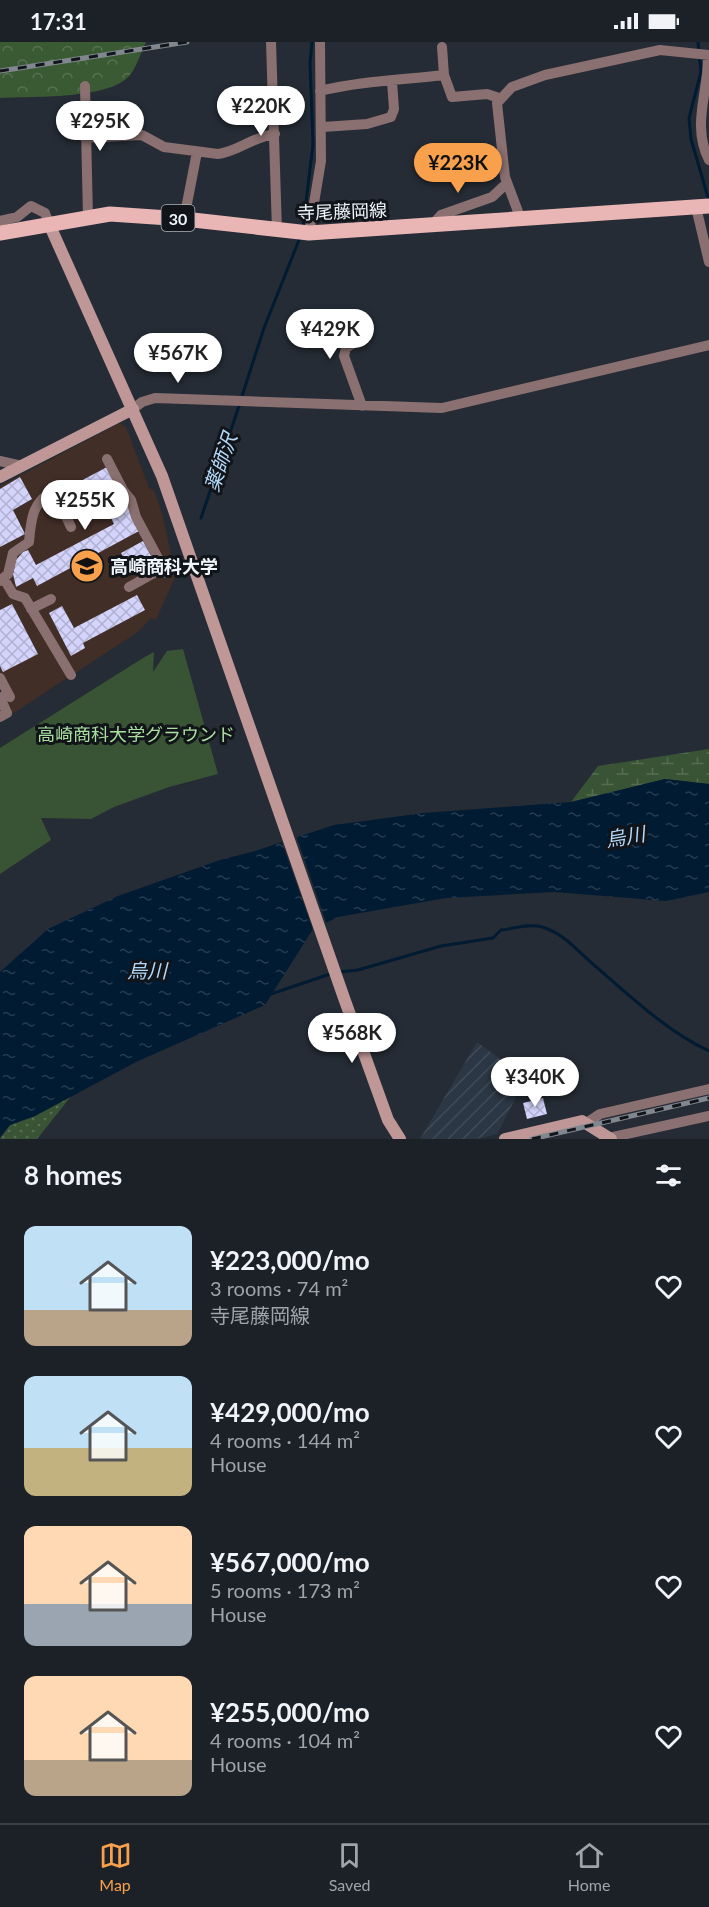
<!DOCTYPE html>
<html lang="en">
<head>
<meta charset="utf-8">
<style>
  :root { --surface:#1c2128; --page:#292e34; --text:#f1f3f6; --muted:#a0a3a8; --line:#3a3e45; --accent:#f8a04b }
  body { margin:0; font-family:Lato,"Noto Sans JP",sans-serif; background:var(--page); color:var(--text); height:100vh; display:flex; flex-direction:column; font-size:22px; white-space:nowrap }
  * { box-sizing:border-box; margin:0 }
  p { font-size:20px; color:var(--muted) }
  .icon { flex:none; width:33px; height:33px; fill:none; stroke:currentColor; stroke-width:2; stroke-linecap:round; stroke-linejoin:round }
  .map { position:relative; height:1097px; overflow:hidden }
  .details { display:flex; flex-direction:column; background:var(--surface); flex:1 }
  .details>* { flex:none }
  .price { position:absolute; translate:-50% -51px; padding:0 14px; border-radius:21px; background:#fff; color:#222; font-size:20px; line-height:39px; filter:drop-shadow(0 2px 3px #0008) }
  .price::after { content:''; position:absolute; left:50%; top:36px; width:18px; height:14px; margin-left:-9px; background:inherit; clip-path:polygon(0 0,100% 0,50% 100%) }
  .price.current { background:var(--accent); color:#111 }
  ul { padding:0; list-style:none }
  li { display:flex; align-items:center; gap:18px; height:150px; padding:0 24px }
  li span { display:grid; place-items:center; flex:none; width:168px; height:120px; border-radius:12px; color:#555 }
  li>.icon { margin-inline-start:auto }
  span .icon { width:72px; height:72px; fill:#fffc; stroke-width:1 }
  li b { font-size:26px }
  h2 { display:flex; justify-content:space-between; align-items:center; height:72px; padding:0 24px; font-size:26px }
  .status { display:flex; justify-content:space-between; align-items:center; height:42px; padding:0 30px; background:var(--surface); direction:ltr }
  .status svg { height:16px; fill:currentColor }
  .tabs { display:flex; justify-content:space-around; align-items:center; height:84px; border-top:2px solid var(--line); background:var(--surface); font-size:16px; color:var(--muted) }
  .tabs a { display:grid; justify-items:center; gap:3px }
  .tabs .current { color:var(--accent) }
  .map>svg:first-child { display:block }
  .industrial { fill:url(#industrial-furrows) }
  .education { fill:#412e27 }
  .grass { fill:url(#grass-dots) }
  .forest { fill:url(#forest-crowns) }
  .wetland { fill:url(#wetland-marsh) }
  .park { fill:#395434 }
  .water { fill:url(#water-ripples) }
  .pier { fill:#252c35 }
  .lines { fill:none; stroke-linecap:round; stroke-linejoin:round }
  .stream { stroke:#001b32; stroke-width:3 }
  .building { fill:url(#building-cross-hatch) }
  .street { stroke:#8a7070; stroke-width:10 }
  .secondary { stroke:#bf9797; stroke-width:12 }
  .primary { stroke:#e9b5b5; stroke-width:15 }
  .rail-casing { stroke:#81878f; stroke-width:5 }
  .rail { stroke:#111418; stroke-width:3; stroke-dasharray:9; stroke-linecap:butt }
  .labels { text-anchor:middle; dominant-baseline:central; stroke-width:6; stroke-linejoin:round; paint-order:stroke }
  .shield { fill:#111418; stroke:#adb2b7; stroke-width:1.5 }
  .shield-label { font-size:16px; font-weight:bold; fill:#f0f5fb }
  .street-label { font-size:18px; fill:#f0f5fb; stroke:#111418 }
  .poi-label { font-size:18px; font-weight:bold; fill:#f0f5fb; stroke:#111418; text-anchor:start }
  .park-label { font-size:18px; fill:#a9dfa0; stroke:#111418 }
  .water-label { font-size:20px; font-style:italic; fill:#b3d8f9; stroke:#111418 }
</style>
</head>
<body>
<div class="status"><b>17:31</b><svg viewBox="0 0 49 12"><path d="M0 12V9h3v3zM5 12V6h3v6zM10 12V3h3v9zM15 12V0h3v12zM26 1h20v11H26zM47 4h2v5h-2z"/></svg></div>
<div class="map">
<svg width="709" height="1097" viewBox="0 0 709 1097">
  <defs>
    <pattern id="industrial-furrows" width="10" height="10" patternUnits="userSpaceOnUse" patternTransform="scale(1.5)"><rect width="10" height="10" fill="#2b3744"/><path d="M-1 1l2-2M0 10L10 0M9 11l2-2" fill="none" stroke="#404b57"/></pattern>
    <pattern id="grass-dots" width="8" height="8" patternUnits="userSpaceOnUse" patternTransform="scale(1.5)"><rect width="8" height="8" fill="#395434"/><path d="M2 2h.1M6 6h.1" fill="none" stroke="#566d52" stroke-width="1.8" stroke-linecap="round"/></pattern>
    <pattern id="forest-crowns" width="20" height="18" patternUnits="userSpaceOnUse" patternTransform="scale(1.5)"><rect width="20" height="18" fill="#3a5a34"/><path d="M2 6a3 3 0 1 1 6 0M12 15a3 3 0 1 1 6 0" fill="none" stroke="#577252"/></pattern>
    <pattern id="wetland-marsh" width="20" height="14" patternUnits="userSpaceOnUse" patternTransform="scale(1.5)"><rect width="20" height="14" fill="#395434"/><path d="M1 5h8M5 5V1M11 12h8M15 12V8" fill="none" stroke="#566d52"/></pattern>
    <pattern id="water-ripples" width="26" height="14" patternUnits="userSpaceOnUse" patternTransform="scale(1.5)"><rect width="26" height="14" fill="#001b32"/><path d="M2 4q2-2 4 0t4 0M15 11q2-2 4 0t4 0" fill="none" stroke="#263d51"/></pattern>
    <pattern id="building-cross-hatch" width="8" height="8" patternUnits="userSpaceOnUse" patternTransform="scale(1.5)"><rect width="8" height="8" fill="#d3d3fc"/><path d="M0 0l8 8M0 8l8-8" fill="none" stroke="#b0b1d0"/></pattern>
  </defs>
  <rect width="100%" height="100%" fill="#252c35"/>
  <path class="industrial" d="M477 1000 526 1036 497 1092 476 1097H420Z"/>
  <path class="education" d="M120 381 126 385 149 446 154 448 163 475 174 527 178 528 156 578 151 576 138 590 12 672 0 647V444Z"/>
  <path class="grass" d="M72 1053 37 1097H0L10 1083 35 1074Z"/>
  <path class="forest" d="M0 0H146C141 10 137 24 130 33 110 58 30 54 0 56Z"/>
  <path class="wetland" d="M709 707V742L665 737 571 760 598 724Z"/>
  <path class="park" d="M183 607 218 732 169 745 114 765 91 777 41 776 51 798 0 832V706L143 616 154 610 153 630 167 609Z"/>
  <path class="water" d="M665 737 709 742V850L666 859 554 850 446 856 338 875 313 887 265 963 136 1020 35 1074 10 1083 0 1095V930L48 887 118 854 220 818 255 809 334 783 424 771 571 760Z"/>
  <path class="pier" d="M296 793 327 883 314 891 281 798Z"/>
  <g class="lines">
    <path class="stream" d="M698 0 701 30 689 76 691 97 709 159
      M303 185 313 102 310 21 312 0
      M242 354 264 286 299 198
      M201 476 239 364
      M339 930 358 928 441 904 493 896 501 888C513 887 530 881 542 885 565 892 576 908 594 923 629 953 666 989 709 1009
      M271 952 333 931"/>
  </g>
  <path class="building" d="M107 425 129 457 139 489 37 544 33 536 16 545 13 532 16 518 23 510 28 508 36 523 114 482 101 456 86 464 75 442Z
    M20 435 32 457 13 468 25 492 0 505V447Z
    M143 499 155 521 133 533 121 511Z
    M137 553 145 568 83 601 85 606 71 614 49 571 62 564 74 586Z
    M12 562 38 612 3 630 0 624V568Z
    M543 1056 547 1072 527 1077 523 1061Z"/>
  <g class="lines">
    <path class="street" d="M271 0 277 189
      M442 5 444 33 452 55 487 52 499 56
      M708 13C709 49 691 83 709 118
      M85 44 88 176
      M320 49C361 39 402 38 444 33
      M323 85 367 82 391 75 394 67 392 40
      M85 96 142 93 164 105 218 112C237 110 252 95 275 92
      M696 165 709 220
      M520 175 505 135 497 61 512 45 545 33 660 8 709 13
      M184 177 197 110
      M0 179 17 175 31 164 45 171 50 184
      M432 183 441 173 492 155 506 142
      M309 191 321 119 320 0
      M362 364 344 314 346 306 368 291
      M133 367 142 360 155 356 442 366 709 303
      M107 417 123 448 131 458 136 475 166 531
      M0 419 22 424
      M4 537 13 552 25 556 71 633
      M0 539 8 532 13 511 29 500C31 478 32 459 54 449L71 485
      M129 545 172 521
      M31 567 51 557
      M0 636 10 655
      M0 655 7 671 0 675
      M588 1080 600 1072 709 1047
      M604 1097 709 1074"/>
    <path class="secondary" d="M50 184 162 434 344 956 388 1078 400 1097
      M0 435 133 367
      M505 1097 582 1079 611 1097"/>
    <path class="primary" d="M0 191 110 172 184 177 309 191 709 164"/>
    <g class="rail-casing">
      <path id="rail" d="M0 29 187 0
        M532 1097 709 1056"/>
    </g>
    <use href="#rail" class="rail"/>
  </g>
  <defs>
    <g id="university-disc" transform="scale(1.725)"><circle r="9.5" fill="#f8a04b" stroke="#111418"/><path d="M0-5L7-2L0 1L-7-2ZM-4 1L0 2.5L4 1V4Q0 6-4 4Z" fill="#111"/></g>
  </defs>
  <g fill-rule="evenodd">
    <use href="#university-disc" x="87" y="524"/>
  </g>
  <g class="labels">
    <rect class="shield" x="161.5" y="163" width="33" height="26" rx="4.5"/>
    <g class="shield-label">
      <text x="178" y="176">30</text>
    </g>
    <g class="street-label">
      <text transform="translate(342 169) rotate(-2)">寺尾藤岡線</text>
    </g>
    <g class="poi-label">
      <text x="110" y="524">高崎商科大学</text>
    </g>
    <g class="park-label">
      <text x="136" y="692">高崎商科大学グラウンド</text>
    </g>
    <g class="water-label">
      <text transform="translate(220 420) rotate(-71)">薬師沢</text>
      <text transform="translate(625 794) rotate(-10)">烏川</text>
      <text x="147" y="928">烏川</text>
    </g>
  </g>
</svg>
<b class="price" style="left:261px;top:95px">¥220K</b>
<b class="price" style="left:100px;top:110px">¥295K</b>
<b class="price current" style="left:458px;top:152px">¥223K</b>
<b class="price" style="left:330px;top:318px">¥429K</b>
<b class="price" style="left:178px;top:342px">¥567K</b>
<b class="price" style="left:85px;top:489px">¥255K</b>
<b class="price" style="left:352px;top:1022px">¥568K</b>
<b class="price" style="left:535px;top:1066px">¥340K</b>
</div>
<section class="details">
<h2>8 homes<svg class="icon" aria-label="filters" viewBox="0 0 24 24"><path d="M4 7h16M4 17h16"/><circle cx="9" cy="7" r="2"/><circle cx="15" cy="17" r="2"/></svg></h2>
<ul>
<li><span style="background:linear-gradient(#bfe0f5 70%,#b9a48a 0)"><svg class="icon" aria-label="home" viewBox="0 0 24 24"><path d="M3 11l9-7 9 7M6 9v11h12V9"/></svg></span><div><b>¥223,000/mo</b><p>3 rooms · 74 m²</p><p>寺尾藤岡線</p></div><svg class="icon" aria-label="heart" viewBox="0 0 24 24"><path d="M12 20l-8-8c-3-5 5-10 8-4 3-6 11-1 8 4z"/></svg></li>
<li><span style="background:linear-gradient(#bfe0f5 60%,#c2b280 0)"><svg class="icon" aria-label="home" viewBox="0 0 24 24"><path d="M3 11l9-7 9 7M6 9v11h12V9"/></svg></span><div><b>¥429,000/mo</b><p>4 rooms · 144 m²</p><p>House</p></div><svg class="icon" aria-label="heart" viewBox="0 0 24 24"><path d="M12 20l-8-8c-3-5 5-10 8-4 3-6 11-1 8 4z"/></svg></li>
<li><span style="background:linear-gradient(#ffd9b3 65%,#9aa5b1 0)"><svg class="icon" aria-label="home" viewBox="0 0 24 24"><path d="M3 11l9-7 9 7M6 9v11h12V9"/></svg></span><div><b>¥567,000/mo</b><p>5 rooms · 173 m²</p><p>House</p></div><svg class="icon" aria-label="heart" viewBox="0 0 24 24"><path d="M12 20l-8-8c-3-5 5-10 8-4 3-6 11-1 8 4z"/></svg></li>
<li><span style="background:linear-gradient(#ffd9b3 70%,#b9a48a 0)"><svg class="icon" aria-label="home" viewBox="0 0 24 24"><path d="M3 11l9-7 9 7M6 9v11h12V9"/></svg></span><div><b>¥255,000/mo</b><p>4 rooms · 104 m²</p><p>House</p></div><svg class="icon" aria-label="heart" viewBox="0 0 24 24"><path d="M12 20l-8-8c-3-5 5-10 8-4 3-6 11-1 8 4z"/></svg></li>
</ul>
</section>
<nav class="tabs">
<a class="current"><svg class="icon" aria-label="map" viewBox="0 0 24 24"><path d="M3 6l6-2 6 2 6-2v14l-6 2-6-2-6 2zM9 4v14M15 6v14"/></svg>Map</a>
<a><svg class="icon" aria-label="saved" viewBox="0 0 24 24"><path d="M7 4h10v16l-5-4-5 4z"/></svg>Saved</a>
<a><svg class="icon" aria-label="home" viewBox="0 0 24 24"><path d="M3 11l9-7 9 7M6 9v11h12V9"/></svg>Home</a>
</nav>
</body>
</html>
